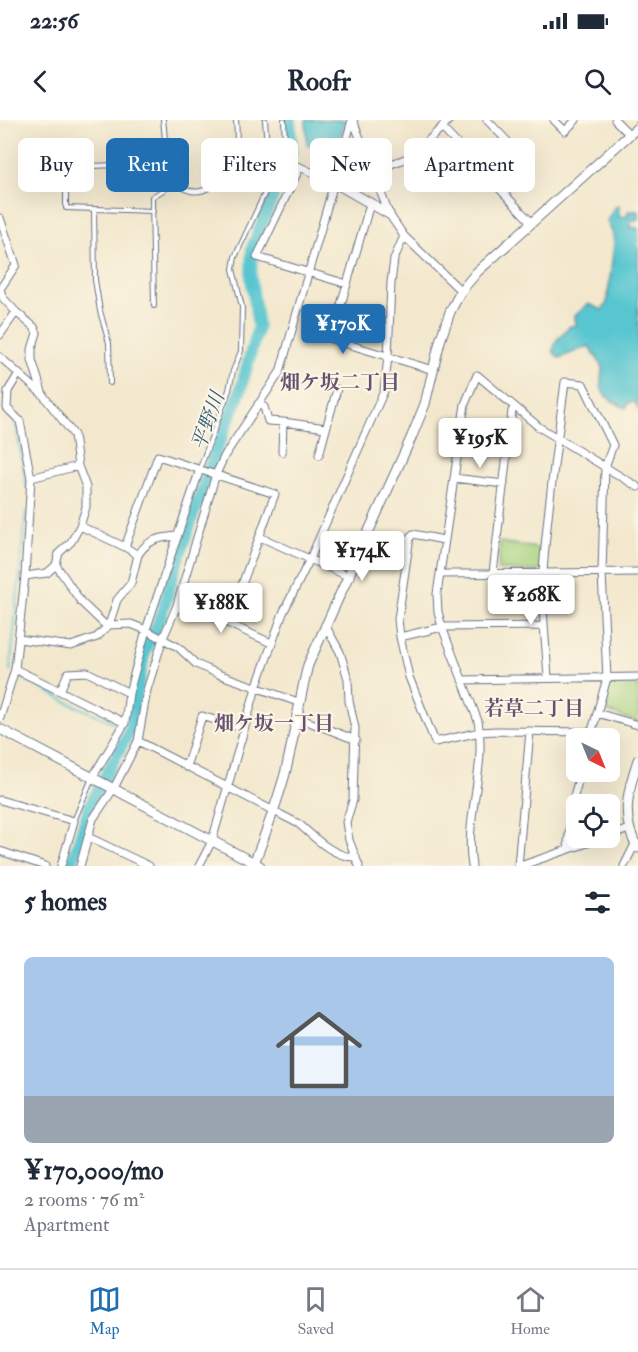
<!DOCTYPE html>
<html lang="en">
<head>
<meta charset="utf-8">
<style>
  :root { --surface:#fff; --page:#f6f6f7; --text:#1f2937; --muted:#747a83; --line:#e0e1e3; --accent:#1f6fb2 }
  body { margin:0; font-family:"IM FELL Double Pica","Noto Serif JP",serif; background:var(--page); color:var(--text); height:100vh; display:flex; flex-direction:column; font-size:22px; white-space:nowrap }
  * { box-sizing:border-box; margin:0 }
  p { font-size:20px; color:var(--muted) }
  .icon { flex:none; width:33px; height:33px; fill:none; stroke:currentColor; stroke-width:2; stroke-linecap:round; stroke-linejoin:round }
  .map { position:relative; height:746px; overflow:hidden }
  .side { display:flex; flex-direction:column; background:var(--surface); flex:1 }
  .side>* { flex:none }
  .hud { position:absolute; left:18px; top:18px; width:603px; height:54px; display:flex; gap:12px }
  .needle { width:39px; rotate:137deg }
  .controls { position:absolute; left:566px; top:608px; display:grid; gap:12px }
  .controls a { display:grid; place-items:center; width:54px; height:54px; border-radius:9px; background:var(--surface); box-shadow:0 6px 24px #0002; font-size:30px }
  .price { position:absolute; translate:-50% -51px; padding:0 14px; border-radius:6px; background:#fff; color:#222; font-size:20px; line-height:39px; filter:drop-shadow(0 2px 3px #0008) }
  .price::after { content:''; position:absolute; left:50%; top:36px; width:18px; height:14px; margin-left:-9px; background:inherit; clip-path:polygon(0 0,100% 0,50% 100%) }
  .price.active { background:var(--accent); color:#fff }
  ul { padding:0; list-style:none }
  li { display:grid; align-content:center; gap:12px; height:318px; padding:0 24px }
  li+li { border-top:2px solid var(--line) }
  li span { display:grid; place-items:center; height:186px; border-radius:9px; color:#555 }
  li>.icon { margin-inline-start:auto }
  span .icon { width:108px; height:108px; fill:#fffc; stroke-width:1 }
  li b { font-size:26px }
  h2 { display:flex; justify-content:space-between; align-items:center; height:72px; padding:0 24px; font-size:26px }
  .pill { padding:0 21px; border-radius:9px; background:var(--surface); box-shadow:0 6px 24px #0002; font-size:21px; line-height:54px }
  .pill.active { background:var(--accent); color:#fff }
  .status { display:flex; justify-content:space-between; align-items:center; height:42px; padding:0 30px; background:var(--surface); direction:ltr }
  .status svg { height:16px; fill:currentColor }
  header { display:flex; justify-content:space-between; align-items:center; height:78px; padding:0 24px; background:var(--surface); font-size:27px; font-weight:800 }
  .dock { display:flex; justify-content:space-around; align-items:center; height:84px; border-top:2px solid var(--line); background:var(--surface); font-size:16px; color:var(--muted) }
  .dock a { display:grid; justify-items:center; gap:3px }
  .dock .active { color:var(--accent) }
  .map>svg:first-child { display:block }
  .green { fill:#a5d17d; stroke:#60806e; stroke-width:1.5 }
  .water { fill:#59c6d0; stroke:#3a7a97; stroke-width:1.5 }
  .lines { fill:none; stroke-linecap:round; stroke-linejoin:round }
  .stream { stroke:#59c6d0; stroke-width:2 }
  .river { stroke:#59c6d0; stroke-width:12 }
  .service-casing { stroke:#677085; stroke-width:6 }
  .minor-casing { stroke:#677085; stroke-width:9 }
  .tertiary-casing { stroke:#677085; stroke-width:11 }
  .service { stroke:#fff; stroke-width:4 }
  .minor { stroke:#fff; stroke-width:7 }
  .tertiary { stroke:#fff; stroke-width:9 }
  .labels { text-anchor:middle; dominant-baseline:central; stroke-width:4.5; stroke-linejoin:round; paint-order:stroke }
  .neighbourhood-label { font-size:20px; font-weight:bold; fill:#645370; stroke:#fcf5e5 }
  .water-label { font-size:20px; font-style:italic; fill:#2e5c80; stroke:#fcf5e5 }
</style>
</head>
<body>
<div class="status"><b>22:56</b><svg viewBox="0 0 49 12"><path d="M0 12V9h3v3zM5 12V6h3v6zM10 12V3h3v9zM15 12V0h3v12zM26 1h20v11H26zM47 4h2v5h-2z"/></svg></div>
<header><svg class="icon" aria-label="back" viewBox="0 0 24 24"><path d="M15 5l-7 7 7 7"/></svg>Roofr<svg class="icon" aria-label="search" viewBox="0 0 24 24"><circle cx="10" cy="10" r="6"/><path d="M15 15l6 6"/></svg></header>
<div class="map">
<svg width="638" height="746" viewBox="0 0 638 746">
  <rect width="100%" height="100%" fill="#fcf5e5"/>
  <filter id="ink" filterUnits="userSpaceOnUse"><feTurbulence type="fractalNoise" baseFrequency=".0167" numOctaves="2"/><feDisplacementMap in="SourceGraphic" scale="12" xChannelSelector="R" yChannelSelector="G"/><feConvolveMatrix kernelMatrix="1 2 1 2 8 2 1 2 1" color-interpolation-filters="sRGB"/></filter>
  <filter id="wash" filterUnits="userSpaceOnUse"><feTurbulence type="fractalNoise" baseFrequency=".008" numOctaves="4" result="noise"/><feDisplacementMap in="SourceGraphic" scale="24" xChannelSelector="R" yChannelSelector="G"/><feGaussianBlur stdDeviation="1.35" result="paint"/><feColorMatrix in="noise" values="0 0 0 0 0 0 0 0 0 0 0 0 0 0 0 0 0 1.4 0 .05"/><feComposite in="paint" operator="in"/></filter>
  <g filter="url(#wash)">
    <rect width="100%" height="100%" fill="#f3e8cd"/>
    <path class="green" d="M500 422 542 429 540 451 498 450Z
      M612 560H638V603L601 589 608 562Z"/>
    <path class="water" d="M306 0H345L336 33 307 25Z
      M619 85V97L628 96V91H638V100H631L630 107 638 108V290L635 282 628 283 626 288C603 277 597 273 603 247L589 226 559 238 553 231 556 221 570 206H576L575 196 588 184 602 190 607 183 614 124 613 114 607 101 614 88Z"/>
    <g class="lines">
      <path class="stream" d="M9 296 15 301 27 368
        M10 551 26 391
        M19 556 69 583 113 602 129 612"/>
      <path class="river" d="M71 746 90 685 129 612 145 530 160 499 177 442 213 338 240 272 258 207 251 157 252 128 292 30 290 0"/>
    </g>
  </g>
  <g filter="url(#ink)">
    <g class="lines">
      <g class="service-casing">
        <path id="service" d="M163 0C165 14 165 29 168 42 180 92 226 71 235 33 238 22 237 11 236 0
          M265 0 267 26 275 41 282 43
          M94 90 95 160 100 191 109 223 110 263
          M153 91 66 88V47L168 43
          M154 186 152 77 178 61
          M200 348 229 270 233 251 241 231 242 187 233 149 235 137 270 62 282 43 281 31 285 23 284 0
          M74 701 92 658"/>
      </g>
      <g class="minor-casing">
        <path id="minor" d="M353 0 389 94 404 116 461 171
          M487 0 530 45 502 71
          M554 0 565 11 576 0
          M615 0 630 15
          M442 8 531 102
          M282 43 300 47 335 63
          M300 47 257 137 347 164 370 84
          M372 51 413 36 449 0
          M0 98 16 145 0 169 3 178 16 192 0 215
          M347 164 331 219 433 250
          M16 192 34 207 37 213 32 229V240L43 275
          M0 237 43 275 74 315 78 346 86 367V387L80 406 71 422 59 433 56 445 81 482 103 503 109 505 131 504 146 510 178 527 196 544 218 554 298 582
          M258 284 264 287 268 301 283 302 326 308
          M282 332 283 302
          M319 335 337 269
          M31 358 78 346
          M454 358 504 364
          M260 417 350 457
          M444 420 413 414 410 417 398 499 400 517 409 557 435 622 480 612 496 611 592 612
          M125 427 158 336 275 374 228 503
          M138 435C148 419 159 418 177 416
          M493 453 512 291 515 287
          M440 454 638 452
          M25 456 47 453 56 445
          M176 488 199 490 271 523
          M325 505 340 532 348 559 349 581 355 608 353 680 346 702 349 720 359 746
          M400 517 442 507 543 506
          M19 519 71 526 97 517 109 505 117 480 131 463 138 435 125 427 80 406
          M15 549 125 603
          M548 558C546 523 541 488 543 453 547 389 557 325 565 262L583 264 613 325 605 347 602 453 607 558 590 618
          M462 560 638 557
          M60 571 68 553 87 552 129 573
          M597 593 638 605
          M296 597 356 620
          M0 598 15 549 25 456 31 358 20 301 7 288 8 271 18 255
          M138 621 299 704C314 717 334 738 356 737
          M186 647 202 596 244 609
          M92 658 125 603 129 573 146 510 200 349
          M0 680 74 701 61 746
          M609 716 629 709
          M88 717 149 746
          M569 729 568 722 574 676 581 651
          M0 731 45 746
          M80 746 93 699 114 668 138 621 147 570 163 518 176 488 216 354 225 335 280 252 352 0
          M199 746 212 721 256 568 283 493 310 439 384 271 388 237 391 163 394 139 404 116
          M472 746C464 698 487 649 478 601L442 507 438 492 437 474 465 284 477 255 539 307 638 367
          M518 746 530 611
          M520 746 605 717
          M624 746 635 724"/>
      </g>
      <g class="tertiary-casing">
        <path id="tertiary" d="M335 63 389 94
          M0 609 260 746
          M638 640C628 669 620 700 638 728
          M253 746C265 715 276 686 285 654 294 618 299 581 308 545L412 316 425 284 440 221 450 192 461 171 477 152 638 7"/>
      </g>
      <use href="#service" class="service"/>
      <use href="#minor" class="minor"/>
      <use href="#tertiary" class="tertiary"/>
    </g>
  </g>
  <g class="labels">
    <g class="neighbourhood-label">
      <text x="340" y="262">畑ケ坂二丁目</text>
      <text x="534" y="588">若草二丁目</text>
      <text x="274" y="603">畑ケ坂一丁目</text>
    </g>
    <g class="water-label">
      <text transform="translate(208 301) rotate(-70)">平野川</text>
    </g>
  </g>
</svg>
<div class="controls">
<a><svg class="needle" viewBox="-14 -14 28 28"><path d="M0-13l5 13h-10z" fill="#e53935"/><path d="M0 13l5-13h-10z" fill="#747a83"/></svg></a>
<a><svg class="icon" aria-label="locate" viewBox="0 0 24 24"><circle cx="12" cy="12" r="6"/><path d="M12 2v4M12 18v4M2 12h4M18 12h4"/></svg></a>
</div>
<b class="price active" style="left:343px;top:235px">¥170K</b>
<b class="price" style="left:480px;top:349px">¥195K</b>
<b class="price" style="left:362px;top:462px">¥174K</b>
<b class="price" style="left:531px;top:506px">¥268K</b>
<b class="price" style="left:221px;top:514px">¥188K</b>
<div class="hud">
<a class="pill">Buy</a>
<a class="pill active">Rent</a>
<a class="pill">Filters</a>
<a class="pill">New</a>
<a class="pill">Apartment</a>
</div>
</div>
<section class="side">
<h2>5 homes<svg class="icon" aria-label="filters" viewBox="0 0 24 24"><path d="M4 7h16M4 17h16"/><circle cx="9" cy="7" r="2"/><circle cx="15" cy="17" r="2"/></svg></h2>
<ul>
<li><span style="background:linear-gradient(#a9c7e8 75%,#9aa5b1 0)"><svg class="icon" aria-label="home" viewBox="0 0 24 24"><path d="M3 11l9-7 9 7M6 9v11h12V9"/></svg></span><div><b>¥170,000/mo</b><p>2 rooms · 76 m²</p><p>Apartment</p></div></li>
</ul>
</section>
<nav class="dock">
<a class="active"><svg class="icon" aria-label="map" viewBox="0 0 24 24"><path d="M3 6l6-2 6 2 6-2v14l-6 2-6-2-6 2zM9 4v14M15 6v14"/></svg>Map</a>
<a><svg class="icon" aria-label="saved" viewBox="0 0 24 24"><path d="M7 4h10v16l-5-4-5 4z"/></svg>Saved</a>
<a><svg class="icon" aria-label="home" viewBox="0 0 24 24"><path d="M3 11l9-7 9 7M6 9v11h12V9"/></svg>Home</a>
</nav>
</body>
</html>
